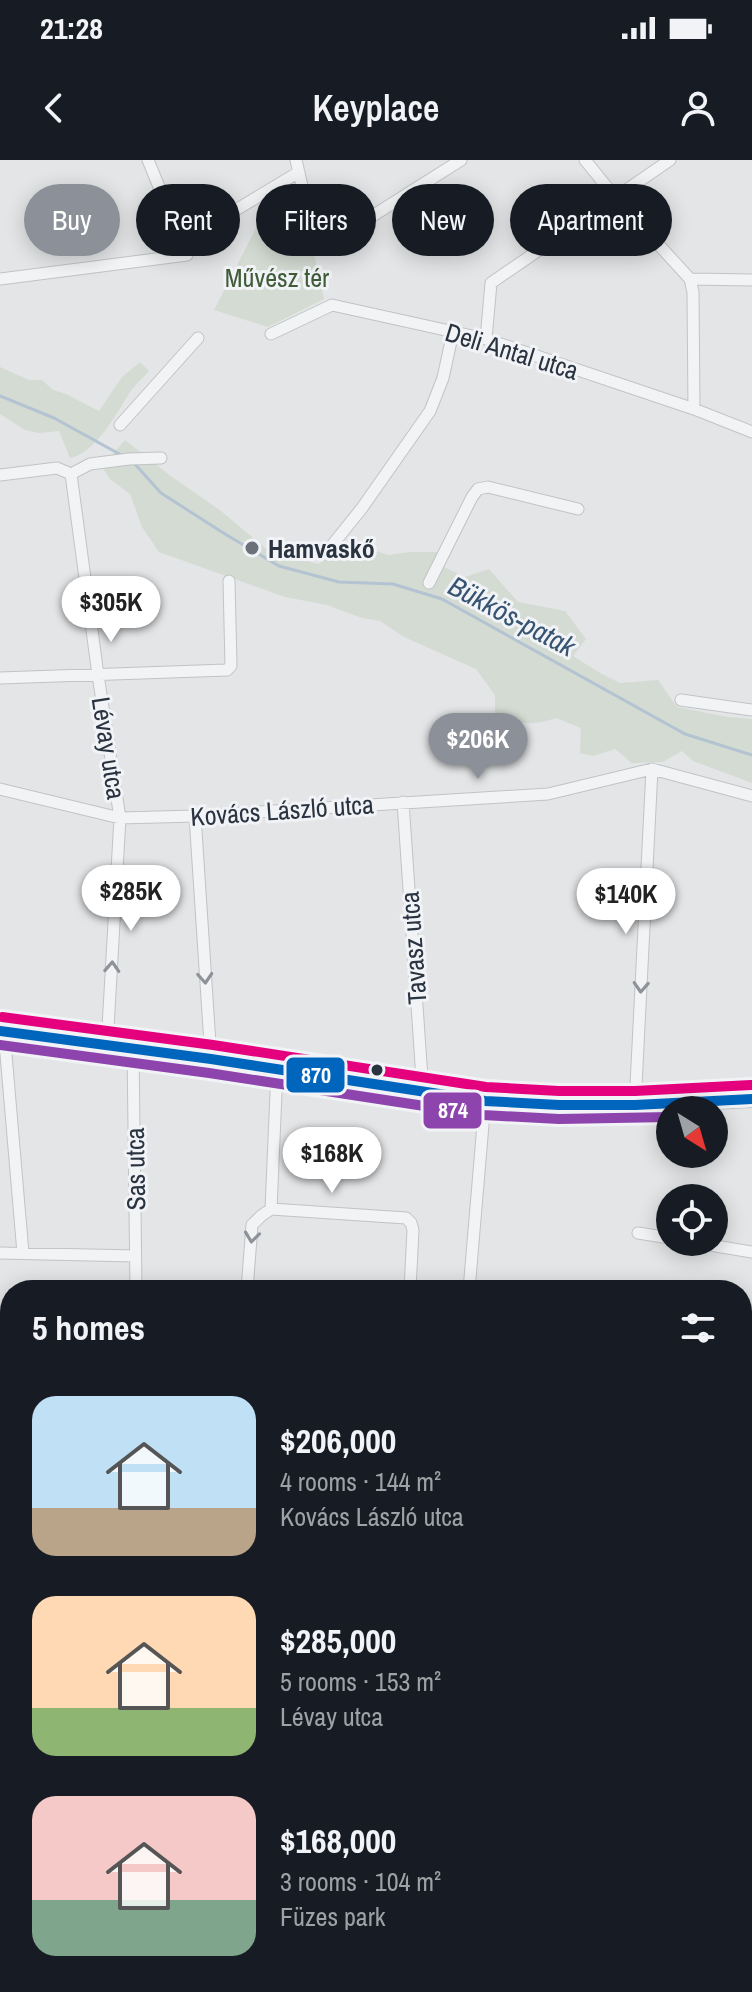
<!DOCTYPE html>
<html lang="en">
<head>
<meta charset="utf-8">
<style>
  :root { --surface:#171b24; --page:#242831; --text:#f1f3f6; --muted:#9ea1a6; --accent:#8c9099 }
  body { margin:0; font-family:"Archivo Narrow",sans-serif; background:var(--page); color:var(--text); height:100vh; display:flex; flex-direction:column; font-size:30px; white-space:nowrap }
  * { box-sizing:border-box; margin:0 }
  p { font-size:26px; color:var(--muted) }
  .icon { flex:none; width:44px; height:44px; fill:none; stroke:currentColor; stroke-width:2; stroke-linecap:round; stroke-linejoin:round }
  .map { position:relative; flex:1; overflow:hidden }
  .drawer { position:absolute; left:0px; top:1120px; width:752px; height:712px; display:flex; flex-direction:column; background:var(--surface); border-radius:32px 32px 0 0; box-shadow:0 4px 20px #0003 }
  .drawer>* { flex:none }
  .hud { position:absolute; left:24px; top:24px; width:704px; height:72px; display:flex; gap:16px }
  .needle { width:52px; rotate:143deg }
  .tools { position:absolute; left:656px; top:936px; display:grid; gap:16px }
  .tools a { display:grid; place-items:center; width:72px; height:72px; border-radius:50%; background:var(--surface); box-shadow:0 4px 20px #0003; font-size:40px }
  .price { position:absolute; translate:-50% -68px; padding:0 18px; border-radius:28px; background:#fff; color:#222; font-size:26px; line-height:52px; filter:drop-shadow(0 2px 4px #0008) }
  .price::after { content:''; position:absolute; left:50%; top:48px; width:24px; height:18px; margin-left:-12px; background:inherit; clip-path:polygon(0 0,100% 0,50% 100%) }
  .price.on { background:var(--accent); color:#fff }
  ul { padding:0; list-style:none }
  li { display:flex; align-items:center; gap:24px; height:200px; padding:0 32px }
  li span { display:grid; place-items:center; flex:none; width:224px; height:160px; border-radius:24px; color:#555 }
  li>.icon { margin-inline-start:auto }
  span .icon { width:96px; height:96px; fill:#fffc; stroke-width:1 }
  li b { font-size:34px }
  h2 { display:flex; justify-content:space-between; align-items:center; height:96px; padding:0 32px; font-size:34px }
  .tag { padding:0 28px; border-radius:36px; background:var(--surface); box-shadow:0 4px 20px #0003; font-size:28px; line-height:72px }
  .tag.on { background:var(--accent); color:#fff }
  .status { display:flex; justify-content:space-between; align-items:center; height:56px; padding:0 40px; background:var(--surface); direction:ltr }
  .status svg { height:22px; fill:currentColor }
  header { display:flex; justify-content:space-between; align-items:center; height:104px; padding:0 32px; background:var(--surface); font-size:36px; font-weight:600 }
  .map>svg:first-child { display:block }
  .green { fill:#d4dbd3 }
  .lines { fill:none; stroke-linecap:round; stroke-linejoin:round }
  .stream { stroke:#b3c3d1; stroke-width:3 }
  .minor-casing { stroke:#c1c3c5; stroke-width:13 }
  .tertiary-casing { stroke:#c1c3c5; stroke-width:16 }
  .secondary-casing { stroke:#c1c3c5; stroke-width:18 }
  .primary-casing { stroke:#bfc2c5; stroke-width:20 }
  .minor { stroke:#f2f3f5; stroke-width:11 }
  .tertiary { stroke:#f2f3f5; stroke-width:14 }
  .secondary { stroke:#f6f6f7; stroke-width:16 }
  .primary { stroke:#f6f6f7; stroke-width:18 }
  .bus-1-casing { stroke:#f1f3f7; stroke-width:16 }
  .bus-2-casing { stroke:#f1f3f7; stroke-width:16 }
  .bus-3-casing { stroke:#f1f3f7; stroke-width:16 }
  .bus-1 { stroke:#0065bd; stroke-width:10 }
  .bus-2 { stroke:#8e44ad; stroke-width:10 }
  .bus-3 { stroke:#e5007d; stroke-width:10 }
  .oneway { stroke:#8e939a }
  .poi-dot { fill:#6b717a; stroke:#f1f3f7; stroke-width:3 }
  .bus-dot { fill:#2a3340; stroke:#f1f3f7; stroke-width:3 }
  .labels { text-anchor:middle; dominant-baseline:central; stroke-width:6; stroke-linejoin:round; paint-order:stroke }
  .park-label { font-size:26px; fill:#405b38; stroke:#f1f3f7 }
  .street-label { font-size:26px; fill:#2a3340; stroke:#f1f3f7 }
  .poi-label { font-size:26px; font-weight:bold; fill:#2a3340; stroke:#f1f3f7; text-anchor:start }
  .water-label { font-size:28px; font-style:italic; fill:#365472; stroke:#f1f3f7 }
  .line-badge { stroke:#f1f3f7; stroke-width:3 }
  .badge-label { font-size:22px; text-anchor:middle; font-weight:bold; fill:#fff }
</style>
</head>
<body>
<div class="status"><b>21:28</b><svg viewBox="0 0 49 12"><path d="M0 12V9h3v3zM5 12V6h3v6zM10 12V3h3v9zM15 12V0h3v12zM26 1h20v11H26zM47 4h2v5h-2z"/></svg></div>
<header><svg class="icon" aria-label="back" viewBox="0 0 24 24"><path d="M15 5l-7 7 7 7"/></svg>Keyplace<svg class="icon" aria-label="person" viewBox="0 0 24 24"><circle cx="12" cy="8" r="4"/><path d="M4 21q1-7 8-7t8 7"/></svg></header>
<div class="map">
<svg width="752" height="1832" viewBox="0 0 752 1832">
  <rect width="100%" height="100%" fill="#e3e5e7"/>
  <path class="green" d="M299 24 324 139 268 167 214 150 275 31Z
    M140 202 149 211C144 217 137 223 132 229 118 250 97 293 70 298L59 271 39 273 25 270 0 254V207L29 220H42L53 230 66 234 99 251 122 217Z
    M125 280 172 317 221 351 269 391 318 404 356 384 388 395 411 392H438L444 407 465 417 489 409 518 442 565 451 586 479 573 496 600 513 620 523 658 520 677 547 728 557 752 559V623L693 601 682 591 663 602 632 603 615 589 593 596 580 593 581 568 556 558C529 567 522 563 495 555V535L476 509 404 477 380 461 362 458 327 445 285 437 159 392 142 367 130 334 110 319 102 307Z
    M0 1491 10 1504V1738L0 1680Z"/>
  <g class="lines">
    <path class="stream" d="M0 236 54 258 123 296
      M133 302 161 333 225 374 279 406 339 422 393 424 442 439 685 574 752 595"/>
    <g class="minor-casing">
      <path id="minor" d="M296 0 315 82 325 86 461 0
        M585 0 615 37 690 119 693 132 694 249
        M229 54 299 12
        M0 119 187 95 148 0
        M690 119 752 120
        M271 174 332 145 486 179 694 249 752 272
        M486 179 491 123 670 0
        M120 265 198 178
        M71 314 98 515 120 658 107 885
        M71 314 90 304 129 299 161 298
        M0 315 57 308 71 314
        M325 394 362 348 430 251 443 218 453 172
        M429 423 472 337 478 329 488 327 578 349
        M0 518 227 510 231 506 229 421
        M681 540 752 550
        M0 629 120 658 195 656 548 634 652 609 752 636
        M403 642 423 933
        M195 656 211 899
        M4 871 23 1093
        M133 888 136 1130
        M635 945 652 609
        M271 1049 277 910
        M638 1073 670 1078
        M692 1082 752 1092
        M0 1093 135 1096
        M247 1130 252 1065 261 1056 271 1049 406 1058 411 1063 413 1070 410 1130
        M469 1130 485 941
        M742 1150 752 1151
        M742 1330 752 1331
        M0 1352 10 1333
        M0 1389 10 1394
        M0 1680 8 1735 10 1738
        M140 1822V1832
        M253 1822V1832
        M327 1822 328 1832
        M403 1822V1832
        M489 1822 503 1832
        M33 1832 37 1822
        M552 1832 558 1822"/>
    </g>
    <g class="tertiary-casing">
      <path id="tertiary" d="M0 1332 10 1333
        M742 1572 752 1573"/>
    </g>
    <g class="secondary-casing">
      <path id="secondary" d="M0 871 211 899 485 941 559 945H635L752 939"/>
    </g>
    <g class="primary-casing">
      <path id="primary" d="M0 1491 10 1504
        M0 1818 10 1805"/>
    </g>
    <use href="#minor" class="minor"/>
    <use href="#tertiary" class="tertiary"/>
    <use href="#secondary" class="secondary"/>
    <use href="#primary" class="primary"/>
    <g class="bus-1-casing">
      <path id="bus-1" d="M0 871 211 899 485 941 559 945H635L752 939"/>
    </g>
    <g class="bus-2-casing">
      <path id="bus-2" d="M0 885 209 913 483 955 559 959 670 957"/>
    </g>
    <g class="bus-3-casing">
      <path id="bus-3" d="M2 857 213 885 486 927 559 931H635L751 925"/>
    </g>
    <use href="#bus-1" class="bus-1"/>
    <use href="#bus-2" class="bus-2"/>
    <use href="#bus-3" class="bus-3"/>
  </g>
  <defs><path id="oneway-chevron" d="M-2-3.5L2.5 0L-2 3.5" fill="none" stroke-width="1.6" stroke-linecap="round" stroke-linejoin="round" transform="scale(2)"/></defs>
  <g class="oneway">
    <use href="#oneway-chevron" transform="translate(112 807) rotate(-87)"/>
    <use href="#oneway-chevron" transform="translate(205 818) rotate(86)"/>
    <use href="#oneway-chevron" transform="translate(641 827) rotate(93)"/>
    <use href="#oneway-chevron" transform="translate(252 1077) rotate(97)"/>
  </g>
  <circle class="poi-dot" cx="252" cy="388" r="8"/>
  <circle class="bus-dot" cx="377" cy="910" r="7"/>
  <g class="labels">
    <g class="park-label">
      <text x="277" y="117">Művész tér</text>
    </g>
    <g class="street-label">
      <text transform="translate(512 191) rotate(17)">Deli Antal utca</text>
      <text transform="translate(109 588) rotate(81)">Lévay utca</text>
      <text transform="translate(282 650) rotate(-4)">Kovács László utca</text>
      <text transform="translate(413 788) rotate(-94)">Tavasz utca</text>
      <text transform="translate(135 1009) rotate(-91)">Sas utca</text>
    </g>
    <g class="poi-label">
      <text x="268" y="388">Hamvaskő</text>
    </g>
    <g class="water-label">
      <text transform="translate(512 456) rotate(28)">Bükkös-patak</text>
    </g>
  </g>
  <g class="line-badge">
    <rect x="285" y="896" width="61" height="38" rx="8" fill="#0065bd"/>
    <rect x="422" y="931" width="61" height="39" rx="8" fill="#8e44ad"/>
  </g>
  <g class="badge-label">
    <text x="316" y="923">870</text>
    <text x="453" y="958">874</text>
  </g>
</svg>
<div class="tools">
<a><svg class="needle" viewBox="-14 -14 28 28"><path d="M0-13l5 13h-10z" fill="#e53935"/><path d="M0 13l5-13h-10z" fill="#9ea1a6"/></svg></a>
<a><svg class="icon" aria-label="locate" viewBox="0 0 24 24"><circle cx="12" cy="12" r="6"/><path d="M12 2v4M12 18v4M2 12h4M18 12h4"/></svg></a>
</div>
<b class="price" style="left:111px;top:484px">$305K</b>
<b class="price on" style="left:478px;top:621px">$206K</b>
<b class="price" style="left:131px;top:773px">$285K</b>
<b class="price" style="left:626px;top:776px">$140K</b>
<b class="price" style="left:332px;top:1035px">$168K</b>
<div class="hud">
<a class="tag on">Buy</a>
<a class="tag">Rent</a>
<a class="tag">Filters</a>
<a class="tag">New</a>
<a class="tag">Apartment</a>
</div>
<section class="drawer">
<h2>5 homes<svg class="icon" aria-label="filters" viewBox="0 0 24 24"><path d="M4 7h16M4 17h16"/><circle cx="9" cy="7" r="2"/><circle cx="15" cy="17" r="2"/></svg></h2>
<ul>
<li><span style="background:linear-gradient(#bfe0f5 70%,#b9a48a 0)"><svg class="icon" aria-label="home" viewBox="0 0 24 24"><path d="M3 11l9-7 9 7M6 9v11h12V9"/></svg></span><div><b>$206,000</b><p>4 rooms · 144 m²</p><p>Kovács László utca</p></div></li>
<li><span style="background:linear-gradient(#ffd9b3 70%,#8fb573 0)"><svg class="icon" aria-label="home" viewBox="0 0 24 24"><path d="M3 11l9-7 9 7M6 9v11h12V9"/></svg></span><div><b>$285,000</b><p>5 rooms · 153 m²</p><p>Lévay utca</p></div></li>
<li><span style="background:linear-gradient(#f6c9c9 65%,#7fa58c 0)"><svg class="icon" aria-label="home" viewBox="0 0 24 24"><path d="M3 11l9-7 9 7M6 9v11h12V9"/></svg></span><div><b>$168,000</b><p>3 rooms · 104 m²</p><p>Füzes park</p></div></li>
</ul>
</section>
</div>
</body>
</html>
